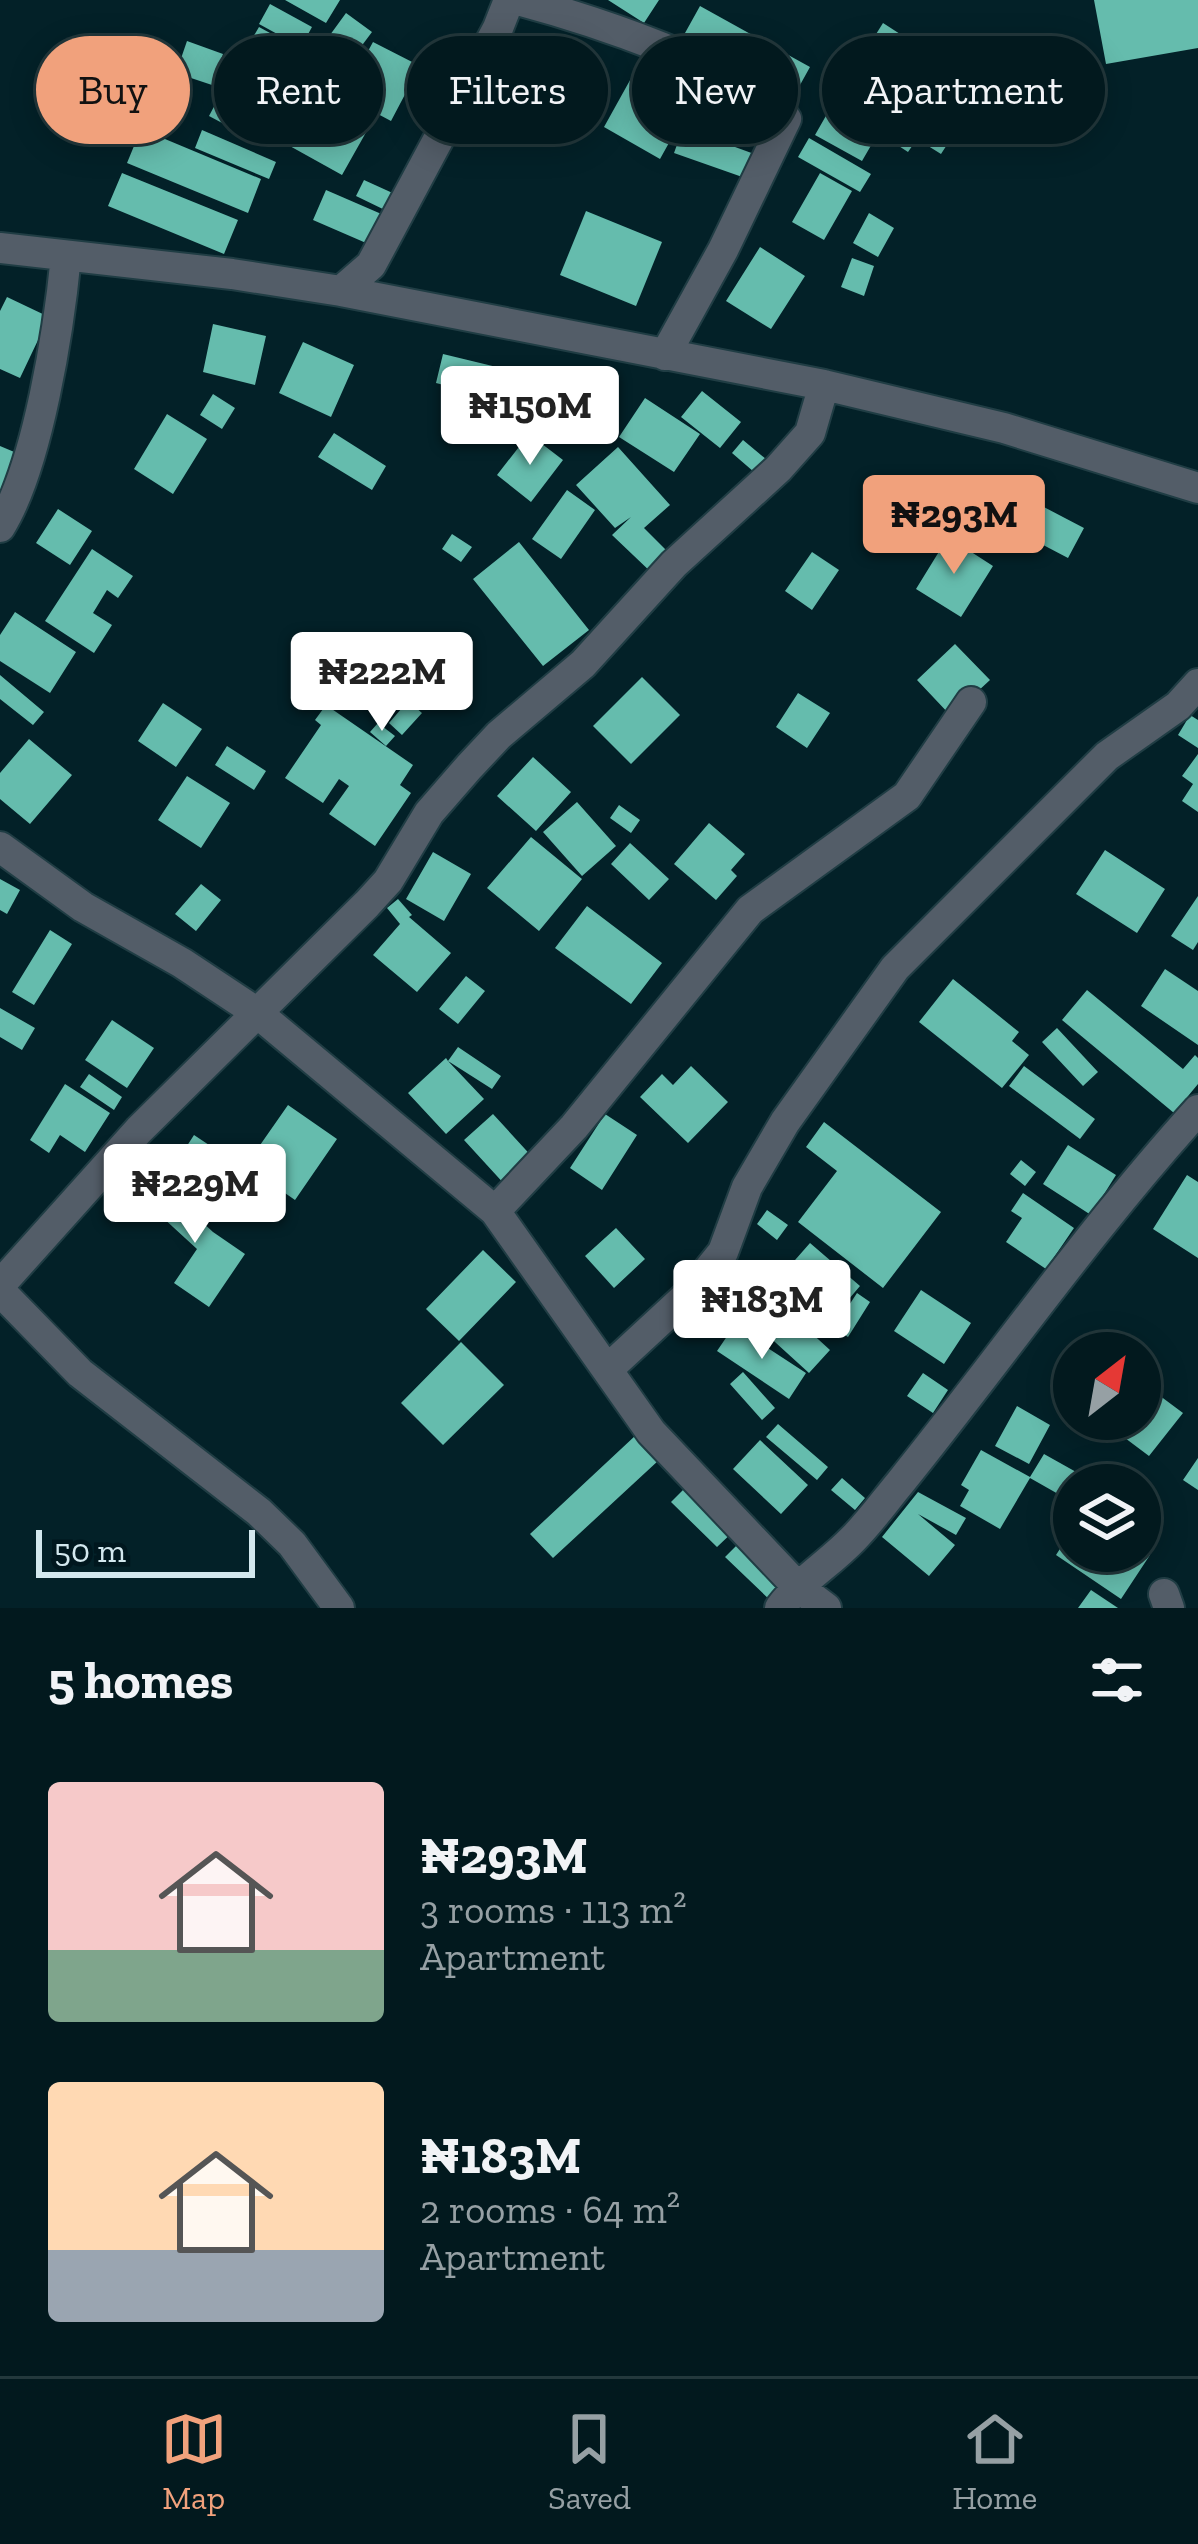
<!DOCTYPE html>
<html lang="en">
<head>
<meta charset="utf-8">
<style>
  :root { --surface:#02191e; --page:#0c2227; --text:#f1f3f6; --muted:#96a0a4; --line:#23383c; --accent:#f1a17c }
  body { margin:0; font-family:"Zilla Slab",serif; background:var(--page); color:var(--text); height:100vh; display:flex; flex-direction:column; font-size:45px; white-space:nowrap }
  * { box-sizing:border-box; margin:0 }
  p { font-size:39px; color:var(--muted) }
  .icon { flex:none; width:66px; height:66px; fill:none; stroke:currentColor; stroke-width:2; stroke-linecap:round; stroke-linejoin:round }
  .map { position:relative; height:1608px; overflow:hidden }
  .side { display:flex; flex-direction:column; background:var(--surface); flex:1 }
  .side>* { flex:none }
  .guide { position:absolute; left:36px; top:36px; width:1128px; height:108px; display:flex; gap:24px }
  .needle { width:78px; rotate:31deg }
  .fabs { position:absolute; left:1053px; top:1332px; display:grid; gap:24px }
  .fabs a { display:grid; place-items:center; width:108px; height:108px; border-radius:50%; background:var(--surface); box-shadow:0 6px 30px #0003,0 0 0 3px var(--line); font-size:60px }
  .scale { position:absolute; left:36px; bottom:30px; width:219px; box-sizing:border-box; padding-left:12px; border:6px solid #d3e8ee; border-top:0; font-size:33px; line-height:42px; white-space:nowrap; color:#d3e8ee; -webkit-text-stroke:9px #00171e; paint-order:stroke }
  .price { position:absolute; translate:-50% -102px; padding:0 27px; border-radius:12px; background:#fff; color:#222; font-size:39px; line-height:78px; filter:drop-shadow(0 3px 6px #0008) }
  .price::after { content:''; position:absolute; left:50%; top:72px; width:36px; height:27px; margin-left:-18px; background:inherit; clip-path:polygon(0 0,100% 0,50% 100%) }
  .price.selected { background:var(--accent); color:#111 }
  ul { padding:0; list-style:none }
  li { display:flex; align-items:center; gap:36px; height:300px; padding:0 48px }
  li span { display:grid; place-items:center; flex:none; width:336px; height:240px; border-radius:12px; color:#555 }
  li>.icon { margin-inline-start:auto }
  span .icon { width:144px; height:144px; fill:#fffc; stroke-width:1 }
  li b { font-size:51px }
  h2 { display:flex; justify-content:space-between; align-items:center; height:144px; padding:0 48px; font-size:51px }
  .tag { padding:0 42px; border-radius:54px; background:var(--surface); box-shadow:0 6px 30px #0003,0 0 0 3px var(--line); font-size:42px; line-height:108px }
  .tag.selected { background:var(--accent); color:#111 }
  .dock { display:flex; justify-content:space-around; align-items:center; height:168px; border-top:3px solid var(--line); background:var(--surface); font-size:33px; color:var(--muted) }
  .dock a { display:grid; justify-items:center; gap:6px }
  .dock .selected { color:var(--accent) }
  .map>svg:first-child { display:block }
  .building { fill:#65bcad }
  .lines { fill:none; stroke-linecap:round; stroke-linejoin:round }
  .minor-casing { stroke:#203d44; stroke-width:34 }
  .minor { stroke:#535d68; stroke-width:30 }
</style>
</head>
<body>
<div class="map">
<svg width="1198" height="1608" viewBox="0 0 1198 1608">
  <rect width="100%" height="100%" fill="#032128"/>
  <path class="building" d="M285 0H340L326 23Z
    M608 0H659L644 23Z
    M1094 0H1198V48L1106 64Z
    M270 4 312 27 301 47 259 24Z
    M700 6 810 67 790 103 680 42Z
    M346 13 372 32 339 76 317 60 299 94 239 61 259 27 314 57Z
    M883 23 928 52 904 91 858 63Z
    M187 41 223 54 212 85 176 73Z
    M373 42 420 66 391 121 344 96 341 102 373 120 342 175 279 140 313 78 344 95Z
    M934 49 983 79 963 111 914 80Z
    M236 65 283 90 256 141 209 116Z
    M851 72 898 99 862 161 815 135Z
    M634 73 690 105 660 159 604 127Z
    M708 83 778 121 763 148 693 110Z
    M913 93 961 123 941 154 917 139 908 152 885 137Z
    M683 128 757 155 748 179 674 153Z
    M141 129 261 179 248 213 127 163Z
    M202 130 276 162 269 179 195 148Z
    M809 138 871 174 860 192 798 157Z
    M122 173 238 220 224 254 108 206Z
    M820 173 852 191 824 240 792 222Z
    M364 180 397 195 389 212 356 196Z
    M326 190 386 216 373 246 313 220Z
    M586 211 662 242 636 306 560 275Z
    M869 213 894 228 878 257 853 243Z
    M760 247 805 276 771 329 726 301Z
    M852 258 874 266 864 296 841 287Z
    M7 297 49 317 20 378 0 369V311Z
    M213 324 266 336 255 385 203 372Z
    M303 342 354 365 331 417 279 393Z
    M443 354 521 373 514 403 436 383Z
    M702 391 741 422 720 448 681 417Z
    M213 394 235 408 222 429 200 415Z
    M645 398 700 434 674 472 619 437Z
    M167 414 207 439 173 494 134 469Z
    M334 433 386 466 372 490 318 457Z
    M529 434 563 460 531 502 497 475Z
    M743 440 772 464 761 478 732 453Z
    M0 446 19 454 0 498Z
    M618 447 670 505 644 528 672 556 654 575 612 535 631 517 615 528 576 485Z
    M996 482 1084 528 1068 558 980 512Z
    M567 490 595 510 561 559 532 539Z
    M58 509 92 531 70 565 36 543Z
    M452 534 472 547 461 562 442 549Z
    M948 537 993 566 961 617 916 589Z
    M519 542 589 630 543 666 473 579Z
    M92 549 133 576 118 598 107 590 93 613 112 625 94 653 45 621Z
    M812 552 839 570 812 610 785 591Z
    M15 612 76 652 50 693 0 661V635Z
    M955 644 990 680 951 716 917 680Z
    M0 675 44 712 33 725 0 699Z
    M642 677 680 715 631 764 593 726Z
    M798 693 830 713 807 748 776 727Z
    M408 701 422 713 402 735 389 723Z
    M163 703 202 729 176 767 138 741Z
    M326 705 413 765 400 785 411 793 375 846 329 814 349 786 339 779 323 803 285 778 321 725 315 720Z
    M1190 715 1198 720V748L1178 735Z
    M378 723 395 736 386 746 370 732Z
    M29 739 72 775 30 824 0 799V773Z
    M227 746 266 771 254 790 215 765Z
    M1198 754V812L1182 801 1193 784 1182 776Z
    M533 757 571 792 536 831 497 796Z
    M187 776 230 803 201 848 158 820Z
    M577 802 616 846 582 876 543 832Z
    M619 805 640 820 631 833 610 818Z
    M709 823 745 854 731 870 737 876 716 900 674 864Z
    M531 837 582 879 539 931 487 888Z
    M630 843 669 879 649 900 611 864Z
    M1105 850 1165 889 1137 933 1076 894Z
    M433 852 471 874 444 921 406 899Z
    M0 879 20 890 7 914 0 910Z
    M201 884 221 900 196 931 175 914Z
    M1198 896V942L1193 950 1171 936Z
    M398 899 412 915 409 917 451 953 417 992 373 955 400 924 387 908Z
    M587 906 662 963 631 1004 555 948Z
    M50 930 72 944 34 1005 12 992Z
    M1165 969 1198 991V1045L1141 1006Z
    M466 976 485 991 458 1024 439 1009Z
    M953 979 1019 1032 1012 1041 1029 1055 1002 1088 919 1022Z
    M1087 990 1183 1069 1195 1055 1198 1058V1084L1174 1113 1062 1020Z
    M0 1008 35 1028 22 1050 0 1037Z
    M112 1020 154 1048 127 1088 85 1060Z
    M1057 1028 1098 1072 1083 1086 1042 1042Z
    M458 1047 501 1076 492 1089 448 1061 484 1099 446 1134 408 1093 446 1058 448 1061Z
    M691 1066 728 1102 688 1143 640 1097 662 1074 673 1085Z
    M1024 1066 1095 1119 1080 1139 1009 1086Z
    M89 1074 122 1097 114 1110 80 1087Z
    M65 1084 110 1113 85 1152 60 1135 49 1153 30 1140Z
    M288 1105 337 1139 295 1200 256 1173 268 1155 258 1148Z
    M493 1114 536 1161 507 1187 464 1140Z
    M605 1114 637 1135 602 1190 570 1168Z
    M824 1122 941 1212 883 1288 798 1222 837 1171 806 1147Z
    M194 1135 263 1181 242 1212 174 1166Z
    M1068 1145 1116 1175 1091 1215 1043 1184Z
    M1021 1160 1036 1172 1025 1186 1010 1174Z
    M1187 1175 1198 1182V1258L1153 1229Z
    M153 1177 213 1232 245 1254 209 1307 174 1283 197 1249 137 1194Z
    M1023 1193 1074 1228 1046 1269 1006 1242 1022 1218 1011 1211Z
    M767 1210 788 1225 777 1240 757 1224Z
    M616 1228 645 1259 614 1288 585 1256Z
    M810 1243 860 1286 832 1319 781 1276Z
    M483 1250 516 1282 459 1341 426 1309Z
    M739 1267 830 1350 809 1373 718 1290Z
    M921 1290 971 1323 944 1364 894 1331Z
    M857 1293 870 1302 848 1337 834 1328Z
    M734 1326 806 1373 789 1399 717 1351Z
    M461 1342 504 1385 443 1445 401 1403Z
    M743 1372 775 1408 762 1420 730 1384Z
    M923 1373 948 1390 933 1413 907 1396Z
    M1140 1381 1183 1413 1149 1456 1117 1432 1125 1423 1120 1419H1140Z
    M1017 1406 1050 1425 1029 1464 995 1446Z
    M778 1424 828 1467 817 1480 766 1437Z
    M636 1435 659 1460 553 1558 530 1534Z
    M760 1440 808 1485 781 1514 733 1469Z
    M981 1450 1030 1477 1044 1454 1094 1482 1074 1485V1503L1030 1478 1000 1529 960 1506 969 1490 961 1485Z
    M1198 1458V1490L1183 1480Z
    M842 1478 865 1498 855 1510 831 1490Z
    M689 1484 736 1529 717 1547 671 1502Z
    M918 1492 966 1518 956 1535 918 1514 955 1545 929 1576 882 1537Z
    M1074 1527V1551L1140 1548 1150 1555 1121 1599 1056 1555Z
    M740 1542 787 1586 772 1602 725 1557Z
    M1091 1590 1118 1608H1078Z"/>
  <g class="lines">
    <g class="minor-casing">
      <path id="minor" d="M518 0C585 18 743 68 786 119L723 250 665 355
        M0 248 232 274 341 291 824 385 1004 428 1198 488
        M341 291 371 265 498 28 509 0
        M0 527C38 466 59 328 66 256
        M0 847 83 907 182 963 256 1012 495 1211 651 1432 797 1586 826 1608
        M495 1211 574 1127 750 910 907 796 971 702
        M0 1285 139 1130 367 904 388 881 429 813 469 767 499 735 583 664 674 564 778 469 810 433 824 385
        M0 1291 80 1373 259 1512 292 1544 339 1608
        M608 1369 689 1294 723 1252 747 1187 785 1122 895 968 1107 756 1178 706 1198 684
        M1164 1594 1169 1608
        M780 1608C801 1580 829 1564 853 1539 870 1522 885 1501 900 1483 1000 1359 1091 1228 1198 1110"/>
    </g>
    <use href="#minor" class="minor"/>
  </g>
</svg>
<div class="fabs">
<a><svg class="needle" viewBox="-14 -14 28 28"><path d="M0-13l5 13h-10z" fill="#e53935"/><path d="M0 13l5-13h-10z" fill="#96a0a4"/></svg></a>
<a><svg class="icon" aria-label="layers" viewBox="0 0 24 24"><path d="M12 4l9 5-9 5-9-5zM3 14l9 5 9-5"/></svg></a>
</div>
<div class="scale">50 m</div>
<b class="price" style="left:530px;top:468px">₦150M</b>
<b class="price selected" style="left:954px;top:577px">₦293M</b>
<b class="price" style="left:382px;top:734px">₦222M</b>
<b class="price" style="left:195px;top:1246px">₦229M</b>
<b class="price" style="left:762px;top:1362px">₦183M</b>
<div class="guide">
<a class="tag selected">Buy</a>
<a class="tag">Rent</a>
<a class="tag">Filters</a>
<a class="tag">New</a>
<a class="tag">Apartment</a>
</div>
</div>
<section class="side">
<h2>5 homes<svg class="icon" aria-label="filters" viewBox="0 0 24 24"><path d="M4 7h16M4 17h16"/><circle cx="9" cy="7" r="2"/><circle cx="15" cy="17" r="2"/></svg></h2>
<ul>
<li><span style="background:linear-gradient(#f6c9c9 70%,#7fa58c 0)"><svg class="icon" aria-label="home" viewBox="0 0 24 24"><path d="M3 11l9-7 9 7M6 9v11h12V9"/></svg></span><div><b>₦293M</b><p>3 rooms · 113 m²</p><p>Apartment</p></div></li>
<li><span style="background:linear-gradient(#ffd9b3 70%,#9aa5b1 0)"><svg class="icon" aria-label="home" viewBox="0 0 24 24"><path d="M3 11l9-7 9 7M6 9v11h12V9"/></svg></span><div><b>₦183M</b><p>2 rooms · 64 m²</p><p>Apartment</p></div></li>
</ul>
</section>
<nav class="dock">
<a class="selected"><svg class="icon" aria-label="map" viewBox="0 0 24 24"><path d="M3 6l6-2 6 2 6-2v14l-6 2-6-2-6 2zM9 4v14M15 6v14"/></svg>Map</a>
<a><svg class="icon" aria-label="saved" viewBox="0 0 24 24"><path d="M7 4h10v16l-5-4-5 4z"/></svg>Saved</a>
<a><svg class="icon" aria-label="home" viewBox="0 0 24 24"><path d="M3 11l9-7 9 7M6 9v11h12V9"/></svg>Home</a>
</nav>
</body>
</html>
